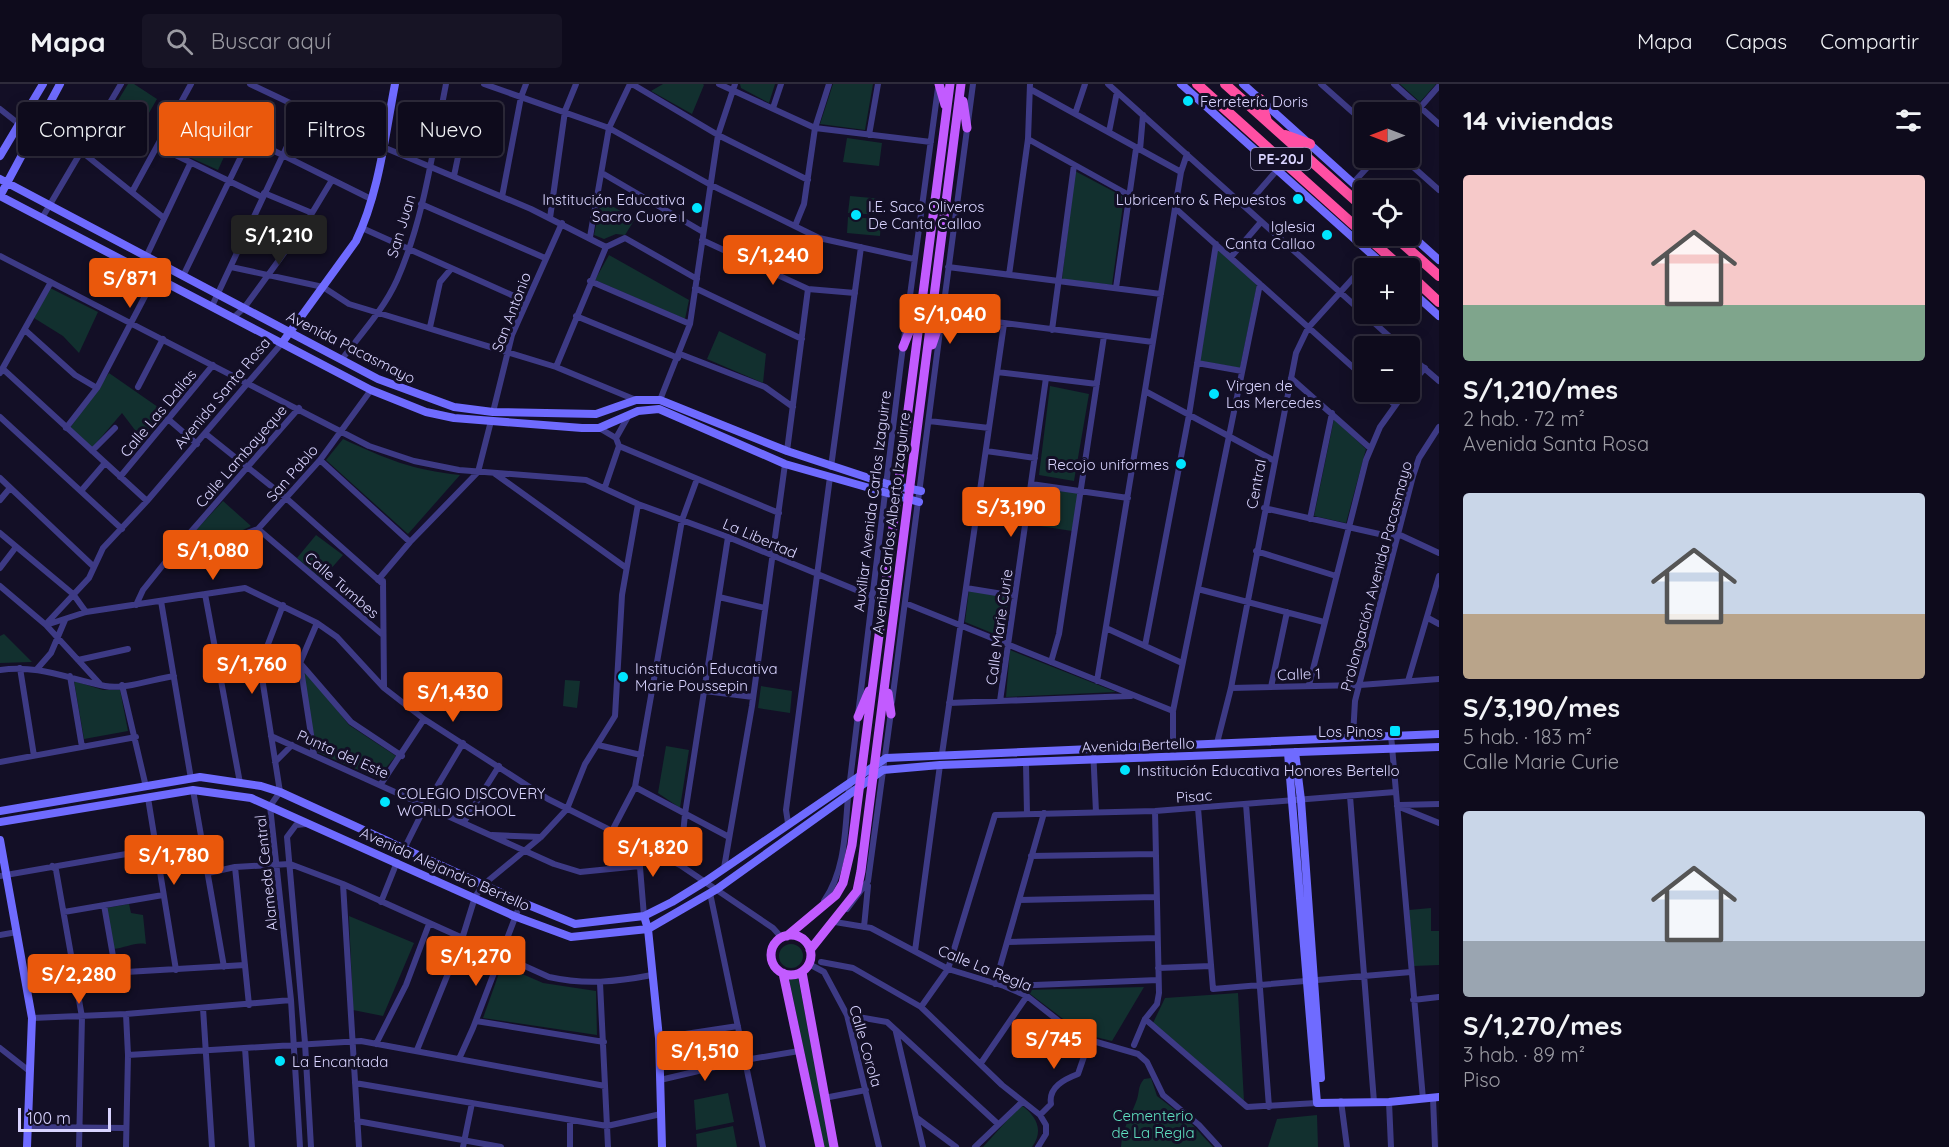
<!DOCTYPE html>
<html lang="es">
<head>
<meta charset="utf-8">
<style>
  :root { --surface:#0e0b1c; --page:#171425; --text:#f1f3f6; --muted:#9b9ba3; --line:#2e2b3b; --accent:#ea580c }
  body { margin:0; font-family:Quicksand,sans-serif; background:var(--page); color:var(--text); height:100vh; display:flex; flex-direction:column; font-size:22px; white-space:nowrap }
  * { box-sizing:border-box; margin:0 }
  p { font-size:20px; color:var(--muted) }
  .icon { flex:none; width:33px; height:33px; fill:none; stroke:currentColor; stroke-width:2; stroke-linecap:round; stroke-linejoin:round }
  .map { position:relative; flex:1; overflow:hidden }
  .details { display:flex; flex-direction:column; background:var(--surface); width:510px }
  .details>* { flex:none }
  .guide { position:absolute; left:18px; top:18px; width:570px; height:54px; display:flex; gap:12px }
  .needle { width:39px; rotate:270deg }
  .controls { position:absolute; left:1354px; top:18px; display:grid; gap:12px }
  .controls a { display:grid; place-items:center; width:66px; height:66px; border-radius:6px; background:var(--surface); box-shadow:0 3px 15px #0003,0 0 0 2px var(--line); font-size:30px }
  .scale { position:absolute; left:18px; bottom:15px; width:93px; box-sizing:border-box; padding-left:6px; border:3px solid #d9d4ff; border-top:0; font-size:16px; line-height:21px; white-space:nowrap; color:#d9d4ff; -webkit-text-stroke:4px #130f26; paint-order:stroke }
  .price { position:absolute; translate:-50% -51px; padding:0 14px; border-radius:6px; background:var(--accent); color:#fff; font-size:20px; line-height:39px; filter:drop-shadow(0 2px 3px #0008) }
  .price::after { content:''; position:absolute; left:50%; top:36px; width:18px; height:14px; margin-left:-9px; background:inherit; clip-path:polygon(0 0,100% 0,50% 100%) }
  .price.selected { background:#222; color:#fff }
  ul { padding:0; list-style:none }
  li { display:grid; align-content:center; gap:12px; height:318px; padding:0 24px }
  li span { display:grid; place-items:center; height:186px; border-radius:6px; color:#555 }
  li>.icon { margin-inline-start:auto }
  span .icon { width:108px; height:108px; fill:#fffc; stroke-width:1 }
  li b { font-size:26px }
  h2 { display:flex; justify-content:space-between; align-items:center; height:72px; padding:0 24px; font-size:26px }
  .tag { padding:0 21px; border-radius:6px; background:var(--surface); box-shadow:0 3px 15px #0003,0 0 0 2px var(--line); font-size:21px; line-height:54px }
  .tag.selected { background:var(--accent); color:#fff }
  header { display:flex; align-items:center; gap:36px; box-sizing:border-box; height:84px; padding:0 30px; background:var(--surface); border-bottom:2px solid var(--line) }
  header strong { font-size:28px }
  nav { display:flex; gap:33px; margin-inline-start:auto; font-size:21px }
  .search { width:420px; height:54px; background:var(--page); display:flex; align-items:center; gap:15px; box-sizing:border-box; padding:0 21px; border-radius:6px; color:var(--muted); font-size:22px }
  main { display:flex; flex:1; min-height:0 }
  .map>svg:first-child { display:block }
  .green { fill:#12302f }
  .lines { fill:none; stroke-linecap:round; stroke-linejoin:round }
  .street { stroke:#3d3a85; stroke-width:6 }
  .secondary { stroke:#6f6bff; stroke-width:8 }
  .primary { stroke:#c25bff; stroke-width:9 }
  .highway { stroke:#ff4fa3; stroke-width:10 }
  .poi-dot { fill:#00e5ff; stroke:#130f26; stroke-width:2 }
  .labels { text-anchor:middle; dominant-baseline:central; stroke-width:6; stroke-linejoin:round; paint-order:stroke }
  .shield { fill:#130f26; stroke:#9e99be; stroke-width:1.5 }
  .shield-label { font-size:14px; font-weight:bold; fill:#d9d4ff }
  .poi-label { font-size:15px; fill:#d9d4ff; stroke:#130f26; text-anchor:start }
  .street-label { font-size:15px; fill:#d9d4ff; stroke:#130f26 }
  .park-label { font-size:15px; fill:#5fe0c0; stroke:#130f26 }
</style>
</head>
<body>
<header>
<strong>Mapa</strong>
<div class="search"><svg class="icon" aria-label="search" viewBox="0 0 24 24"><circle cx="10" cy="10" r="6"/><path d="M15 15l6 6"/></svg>Buscar aquí</div>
<nav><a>Mapa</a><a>Capas</a><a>Compartir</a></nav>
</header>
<main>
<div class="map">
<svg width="1439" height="1063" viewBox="0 0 1439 1063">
  <rect width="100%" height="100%" fill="#130f26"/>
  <path class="green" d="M128 0H134L157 15 137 50 108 33Z
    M663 0H703L704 1 692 30 651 7Z
    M740 0H775L769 19 741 4Z
    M833 0H873L865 46 820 40Z
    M1400 0H1436L1420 18Z
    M204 39 233 53 218 86 189 73Z
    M847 54 882 59 879 82 843 78Z
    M1075 87 1124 113 1112 201 1062 195Z
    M850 112 883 115 882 131 848 129Z
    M601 116 635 135 625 151 616 150 604 155 594 151Z
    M848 133 881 135 880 152 847 149Z
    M1217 165 1257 201 1240 284 1200 277Z
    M609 171 689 216 685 235 595 196Z
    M50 204 98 228 79 269 63 252 34 234Z
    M719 247 766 270 763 299 707 275Z
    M109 289 165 328 141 354 122 329 92 364 70 344Z
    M1050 302 1089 310 1074 397 1039 391Z
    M1334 335 1366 365 1346 439 1314 432Z
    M343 355C386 375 412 386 460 391L408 450 326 376Z
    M1032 403 1078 409 1072 447 1027 440Z
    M223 417 251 442 237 449 183 460Z
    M316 451 343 471 322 495 297 474Z
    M969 506 1009 512 1002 553 965 538Z
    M4 550 32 578 0 579V552Z
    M1010 566 1116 608 1006 613Z
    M300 579 349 641 396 672 377 694 317 668Z
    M565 596 580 597 577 624 563 622Z
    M74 597 103 606H120L128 647 84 655Z
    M761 602 792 607 790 629 758 624Z
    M666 662 689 666 680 724 658 709Z
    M129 820 131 829 143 831 146 860C134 858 126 864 113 865L106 824Z
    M1431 824V847H1439V881L1414 882 1409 826Z
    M349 832 414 859 383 932 353 926Z
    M779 872a12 12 0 1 1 24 0a12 12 0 1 1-24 0Z
    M502 881 543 899 596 907 597 951 483 934Z
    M798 893 831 1063H824L789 895Z
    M1144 903 1112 957 1083 950 1025 906Z
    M1238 909 1244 1017 1153 939 1165 914Z
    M1151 994 1157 1012 1188 1036 1213 1063H1121C1122 1045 1130 1034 1136 1018 1140 1009 1137 1003 1144 995Z
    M728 1009 734 1038 696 1046 694 1016Z
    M1021 1021C1037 1032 1044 1047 1032 1063H983Z
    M1317 1031 1318 1063H1268L1277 1035Z
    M733 1042 737 1063H697L696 1050Z"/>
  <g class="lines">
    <path class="street" d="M250 0 383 63 531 125 606 163
      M484 0 609 44 709 100 819 154 914 175
      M632 0 718 51 808 96
      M719 0 815 44 931 58
      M1108 0 1400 262
      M1321 0 1365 39
      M1394 0 1439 40
      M1030 5 1181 88 1097 597
      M180 20 371 115
      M773 24 781 0
      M0 25 19 40
      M1075 30 1085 0
      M41 35 164 134
      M1410 35 1439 2
      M1109 48 1117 8
      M869 51 878 0
      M1028 55 1129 111
      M157 62 262 113
      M1140 66 1143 31
      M1403 74 1439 106
      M1181 88 1187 70
      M602 89 703 148
      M454 92 465 39
      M1353 99 1376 74
      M132 108 191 0
      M264 109 312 129
      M502 113 521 13 526 0
      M421 120 545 174
      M1245 123 1278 85
      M1175 124 1365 294
      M42 134 121 0
      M550 134 565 27 576 0
      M795 142 804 120 815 44 829 0
      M362 144 525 217
      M590 153 609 44 630 0
      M702 156 808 205 855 209
      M0 172 369 362 414 377 459 386 586 396 638 420 728 453 873 513
      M146 173 190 80
      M1231 173 1261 138
      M231 183 323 203 349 220 556 283 636 316
      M948 183 1161 210
      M1009 191 1028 55 1030 0
      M183 192 250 54
      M590 197 690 240
      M695 204 802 255
      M1116 204 1136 65
      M212 222 305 24
      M942 231 1153 258
      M576 232 678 274
      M233 234 244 224 306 139 332 96
      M942 234 973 0
      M430 243 440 198 451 185
      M25 246 75 291 97 304
      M1052 246 1074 81
      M680 270 765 303 793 323
      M1410 272 1439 297
      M342 275C361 250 384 225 397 196 424 135 433 65 446 0
      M1197 279 1242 287
      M556 283 606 163 625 154 697 195
      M3 285 147 417
      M997 288 1097 300
      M0 289 51 198
      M1291 294 1370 364
      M1410 301 1425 284
      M138 303 163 255
      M1145 307 1273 376
      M1380 308 1394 320
      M660 316 690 240 718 51 735 0
      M493 328 512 251 562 139
      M0 333 122 445
      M168 335 197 360
      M929 337 989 344
      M66 344 97 304 155 193
      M599 344 616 354 619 362 605 403
      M206 350 286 414 383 500
      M616 354 629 331
      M619 362 779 429
      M92 367 115 344
      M787 367 808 205
      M986 367 1035 374
      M320 376 410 458
      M831 383 861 163
      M494 389 625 483
      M120 393 213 281
      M0 394 94 483
      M1031 400 1128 414
      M81 407 105 379
      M0 416 10 404
      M1264 424 1397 454
      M1310 435 1332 329
      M258 445 383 551
      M0 449 73 510 86 528
      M1398 450 1439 469
      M175 466 236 453 258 445 320 376 371 306
      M1256 467 1336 492
      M0 484 16 463
      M378 496 410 458 478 388 491 337
      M383 497 384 603
      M0 502 46 541 100 600
      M966 504 1015 512
      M1198 505 1324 538
      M205 510 240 699
      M719 513 765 524
      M161 517 191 695
      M905 519 1173 627
      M136 521 143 506 175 466 299 324
      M283 521 260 581 280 708 270 722 291 916 300 1063
      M1428 534 1439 540
      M46 540 89 494 103 464 147 417 282 259
      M46 541 86 528 245 504 317 539 337 553 384 604 424 635 548 715 680 781 773 844 782 854
      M1106 544 1182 579
      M1145 562 1189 331 1216 160
      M78 576 128 565
      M1051 578 1059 550 1104 252
      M300 579 351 638 402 672
      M20 584 34 672
      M37 585 51 569 65 536
      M0 586C37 580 69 595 105 602 125 606 153 595 174 592
      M70 592 82 663
      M1408 597 1439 492
      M122 601 146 703
      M1309 601 1366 376 1380 343 1405 308
      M1271 603 1287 528
      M1231 604 1360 601 1439 595
      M705 607 753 613
      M1000 617 1046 294
      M892 618 940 247
      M949 619 1131 612
      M1391 651 1423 1015
      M271 652 554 780 580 788 640 782
      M1353 652 1355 617 1413 392 1419 374 1439 343
      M1217 659 1231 604 1296 269 1308 244 1373 172
      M598 661 641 671
      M1173 661V627L1260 200
      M1093 664 1096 728
      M314 670 300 579 317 539
      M942 670 1004 240
      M0 678 136 653
      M275 678 292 661
      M1026 679 1027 730
      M381 700 424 635
      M635 703 729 753
      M193 706 224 883
      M1350 712 1374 1018
      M148 714 176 886
      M1246 720 1269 1023
      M1400 721 1439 720
      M1397 722 1439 739
      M1198 724 1213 905 1411 888
      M464 738 499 682
      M788 739 786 726 830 393
      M306 740 296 741 287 753 305 959 311 1063
      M613 745 635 703 682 436 697 395
      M492 751 541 753
      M638 759 644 832
      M404 765 426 721 463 659
      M1031 772 1155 770
      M680 781 685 730 728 453
      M52 782 56 786 82 933 79 1063
      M235 783 249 921
      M724 784 752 622 785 380
      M208 789 235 783 290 780 343 800 549 893C585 901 616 898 652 891
      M0 792 155 765
      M343 800 359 1063
      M710 809 763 1063
      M1019 816 1156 813
      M824 817C845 787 845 748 848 713L901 278 938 4
      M381 818 397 778
      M104 821 116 889
      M847 825 868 797 891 628
      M64 828 163 811
      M835 838 871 844 948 885 1004 902 1027 912 1079 953 1138 970 1147 978 1163 1011 1199 1041 1219 1063
      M864 843 868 802
      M0 851 17 848
      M1007 858 1157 854
      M915 867 940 681
      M821 878 853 884 921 923 1002 1001 1040 1031 1046 1041V1050L1038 1063
      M809 880 824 888 847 931 879 1063
      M1158 884 1211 882
      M75 891 245 881
      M600 899 608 1063
      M995 900 1044 729
      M1008 902 1158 896
      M1413 916 1439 913
      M921 923 948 885 995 731 1155 727 1395 708
      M203 924 212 1063
      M847 931 887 938 998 1040
      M32 934 126 930 291 916
      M1145 935 1247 1023 1317 1019
      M476 937 604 958
      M896 948 923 1063
      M659 954 738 942
      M376 960 406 901 429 840
      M1134 961 1145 935 1157 920 1159 909 1155 727
      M0 964 28 986
      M245 964 252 1063
      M417 966 462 855 475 813 483 801 541 753 567 725 585 680 615 632 622 511 638 420
      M128 971 361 957 605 1002
      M459 975 473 944 521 818
      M981 979 1027 912
      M660 996 745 976 799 967
      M355 999 607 1042 661 1030
      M824 1014 866 1006
      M1433 1014 1435 1063
      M1341 1017 1347 1063
      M1389 1018 1391 1063
      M1040 1031 1051 1020C1048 1003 1065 995 1078 990L1089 958
      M917 1034 956 1063
      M357 1037 501 1063
      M570 1037V1063
      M27 1043 126 1044
      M126 1063 128 971 126 930
      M463 1063 472 1019
      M975 1063 1022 1018"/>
    <path class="secondary" d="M1181 0 1387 184
      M1243 0 1365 110
      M0 72 43 0
      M0 95 378 295 454 323 493 328 596 330 636 316H660L787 367 887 400 921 407
      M0 112 371 306 426 328 454 334 582 344H599L638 327 659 325 785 380 919 418
      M0 112 60 0
      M1410 150 1439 176
      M1410 206 1439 232
      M282 259 356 157C379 109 385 52 395 0
      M1295 668 1301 716 1321 994
      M1288 669 1317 1019 1389 1018 1439 1013
      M0 727 200 693 261 702 280 708 521 818 575 840 644 832 672 818 706 797 886 674 1439 650
      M0 738 193 706 251 714 514 832 571 853 648 845 717 805 883 686 940 681 1439 663
      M0 756 32 934 27 1063
      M644 832 648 845 659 954 662 1063"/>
    <path class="primary" d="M939 0 945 21
      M963 17 967 44
      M932 261 942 231
      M903 263 917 228
      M888 609 891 630
      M858 633 869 607
      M771 871a20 20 0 1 1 40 0a20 20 0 1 1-40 0Z
      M787 852 836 811 843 799 852 761 950 0
      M810 866 857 807 861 787 961 0
      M802 888 834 1063
      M783 889 820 1063"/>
    <path class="highway" d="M1197 0 1365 151
      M1225 0 1365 125
      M1260 15 1267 37
      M1285 51 1310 60
      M1366 152 1402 184
      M1394 152 1439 192
      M1410 191 1439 218"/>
  </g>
  <g class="poi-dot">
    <circle cx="1188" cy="17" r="6"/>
    <circle cx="1298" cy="115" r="6"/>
    <circle cx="697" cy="124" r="6"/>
    <circle cx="856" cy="131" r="6"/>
    <circle cx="1327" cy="151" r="6"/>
    <circle cx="1214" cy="310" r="6"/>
    <circle cx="1181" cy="380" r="6"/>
    <circle cx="623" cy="593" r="6"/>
    <rect x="1389" y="641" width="12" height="12" rx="3"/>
    <circle cx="1125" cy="686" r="6"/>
    <circle cx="385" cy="718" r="6"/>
    <circle cx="280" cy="977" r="6"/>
  </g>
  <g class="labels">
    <rect class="shield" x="1251" y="64" width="60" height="22" rx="4.5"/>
    <g class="shield-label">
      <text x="1281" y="75">PE-20J</text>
    </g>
    <g class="poi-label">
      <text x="1200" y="17">Ferretería Doris</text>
      <text x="685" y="115" text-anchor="end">Institución Educativa<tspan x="685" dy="17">Sacro Cuore I</tspan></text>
      <text x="1286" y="115" text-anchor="end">Lubricentro &amp; Repuestos</text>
      <text x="868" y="122">I.E. Saco Oliveros<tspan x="868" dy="17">De Canta Callao</tspan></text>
      <text x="1315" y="142" text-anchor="end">Iglesia<tspan x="1315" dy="17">Canta Callao</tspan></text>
      <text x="1226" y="301">Virgen de<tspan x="1226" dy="17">Las Mercedes</tspan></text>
      <text x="1169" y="380" text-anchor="end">Recojo uniformes</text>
      <text x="635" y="584">Institución Educativa<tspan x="635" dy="17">Marie Poussepin</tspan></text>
      <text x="1383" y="647" text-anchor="end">Los Pinos</text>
      <text x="1137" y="686">Institución Educativa Honores Bertello</text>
      <text x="397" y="709">COLEGIO DISCOVERY<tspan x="397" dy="17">WORLD SCHOOL</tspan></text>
      <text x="292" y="977">La Encantada</text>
    </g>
    <g class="street-label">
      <text transform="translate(401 142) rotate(-73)">San Juan</text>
      <text transform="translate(511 228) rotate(-69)">San Antonio</text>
      <text transform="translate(351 263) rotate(27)">Avenida Pacasmayo</text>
      <text transform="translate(222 309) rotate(-50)">Avenida Santa Rosa</text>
      <text transform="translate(158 329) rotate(-50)">Calle Las Dalias</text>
      <text transform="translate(241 372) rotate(-49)">Calle Lambayeque</text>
      <text transform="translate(292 389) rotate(-49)">San Pablo</text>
      <text transform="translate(1256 400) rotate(-79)">Central</text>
      <text transform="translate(872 417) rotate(-83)">Auxiliar Avenida Carlos Izaguirre</text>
      <text transform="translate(891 439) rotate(-83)">Avenida Carlos Alberto Izaguirre</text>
      <text transform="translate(760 454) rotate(23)">La Libertad</text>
      <text transform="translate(1376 492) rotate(-75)">Prolongación Avenida Pacasmayo</text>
      <text transform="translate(342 501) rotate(41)">Calle Tumbes</text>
      <text transform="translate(999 543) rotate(-82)">Calle Marie Curie</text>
      <text transform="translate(1299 590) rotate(-2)">Calle 1</text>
      <text transform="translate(1138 661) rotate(-2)">Avenida Bertello</text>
      <text transform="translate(343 670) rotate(24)">Punta del Este</text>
      <text transform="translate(1194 712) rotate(-4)">Pisac</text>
      <text transform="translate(445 785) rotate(24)">Avenida Alejandro Bertello</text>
      <text transform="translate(266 789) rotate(-96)">Alameda Central</text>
      <text transform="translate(985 884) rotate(22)">Calle La Regla</text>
      <text transform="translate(866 962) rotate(74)">Calle Corola</text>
    </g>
    <g class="park-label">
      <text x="1153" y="1031">Cementerio<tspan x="1153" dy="17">de La Regla</tspan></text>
    </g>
  </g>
</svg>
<div class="controls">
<a><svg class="needle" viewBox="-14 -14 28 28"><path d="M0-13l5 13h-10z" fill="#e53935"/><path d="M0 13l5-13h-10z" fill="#9b9ba3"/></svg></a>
<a><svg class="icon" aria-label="locate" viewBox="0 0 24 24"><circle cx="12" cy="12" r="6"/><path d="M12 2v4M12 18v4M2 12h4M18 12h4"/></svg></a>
<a>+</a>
<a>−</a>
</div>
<div class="scale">100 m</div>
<b class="price selected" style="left:279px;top:182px">S/1,210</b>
<b class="price" style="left:773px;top:202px">S/1,240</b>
<b class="price" style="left:130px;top:225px">S/871</b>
<b class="price" style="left:950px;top:261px">S/1,040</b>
<b class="price" style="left:1011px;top:454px">S/3,190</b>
<b class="price" style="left:213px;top:497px">S/1,080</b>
<b class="price" style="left:252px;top:611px">S/1,760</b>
<b class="price" style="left:453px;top:639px">S/1,430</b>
<b class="price" style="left:653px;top:794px">S/1,820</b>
<b class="price" style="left:174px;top:802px">S/1,780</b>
<b class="price" style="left:476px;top:903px">S/1,270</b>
<b class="price" style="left:79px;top:921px">S/2,280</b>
<b class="price" style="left:1054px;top:986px">S/745</b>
<b class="price" style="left:705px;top:998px">S/1,510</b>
<div class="guide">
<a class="tag">Comprar</a>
<a class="tag selected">Alquilar</a>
<a class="tag">Filtros</a>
<a class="tag">Nuevo</a>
</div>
</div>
<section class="details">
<h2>14 viviendas<svg class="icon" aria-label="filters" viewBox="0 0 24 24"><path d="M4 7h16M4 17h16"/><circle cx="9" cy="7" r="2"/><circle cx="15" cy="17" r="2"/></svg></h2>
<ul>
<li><span style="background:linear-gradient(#f6c9c9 70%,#7fa58c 0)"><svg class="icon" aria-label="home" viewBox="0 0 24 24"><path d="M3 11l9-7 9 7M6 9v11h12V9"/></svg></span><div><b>S/1,210/mes</b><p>2 hab. · 72 m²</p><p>Avenida Santa Rosa</p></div></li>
<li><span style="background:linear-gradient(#c9d6e8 65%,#b9a48a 0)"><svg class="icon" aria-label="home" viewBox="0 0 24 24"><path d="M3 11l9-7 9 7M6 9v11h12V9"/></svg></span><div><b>S/3,190/mes</b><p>5 hab. · 183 m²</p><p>Calle Marie Curie</p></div></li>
<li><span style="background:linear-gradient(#c9d6e8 70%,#9aa5b1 0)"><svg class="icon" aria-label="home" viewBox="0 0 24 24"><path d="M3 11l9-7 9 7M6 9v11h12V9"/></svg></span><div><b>S/1,270/mes</b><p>3 hab. · 89 m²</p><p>Piso</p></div></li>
</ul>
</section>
</main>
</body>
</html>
